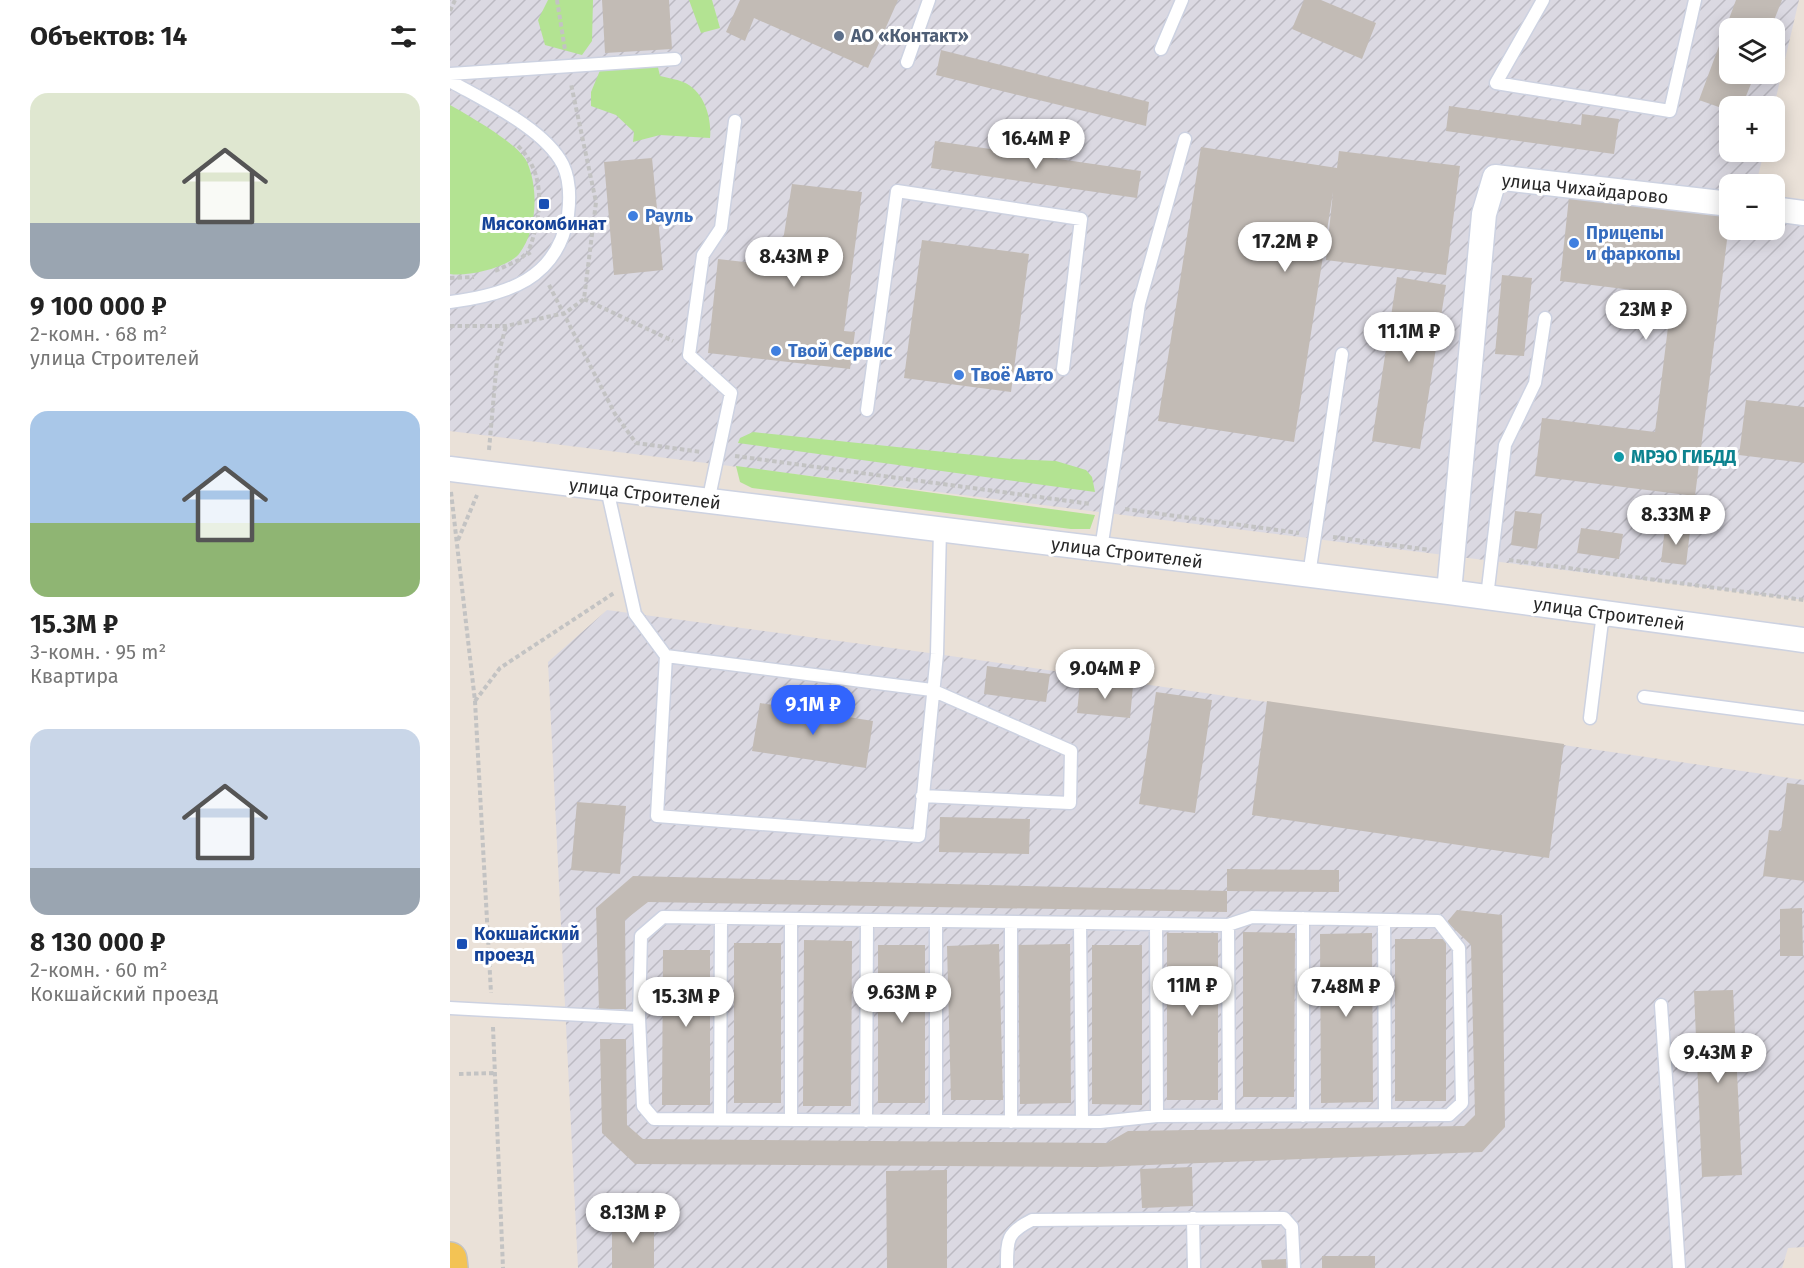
<!DOCTYPE html>
<html lang="ru">
<head>
<meta charset="utf-8">
<style>
  :root { --surface:#fff; --page:#f2f2f2; --text:#222; --muted:#767676; --accent:#3265fd }
  body { margin:0; font-family:"Fira Sans",sans-serif; background:var(--page); color:var(--text); height:100vh; display:flex; flex-direction:column; font-size:22px; white-space:nowrap }
  * { box-sizing:border-box; margin:0 }
  p { font-size:20px; color:var(--muted) }
  .icon { flex:none; width:33px; height:33px; fill:none; stroke:currentColor; stroke-width:2; stroke-linecap:round; stroke-linejoin:round }
  .map { position:relative; flex:1; overflow:hidden }
  .side { display:flex; flex-direction:column; background:var(--surface); width:450px }
  .side>* { flex:none }
  .tools { position:absolute; left:1269px; top:18px; display:grid; gap:12px }
  .tools a { display:grid; place-items:center; width:66px; height:66px; border-radius:12px; background:var(--surface); box-shadow:0 3px 15px #0003; font-size:30px }
  .price { position:absolute; translate:-50% -51px; padding:0 14px; border-radius:21px; background:#fff; color:#222; font-size:20px; line-height:39px; filter:drop-shadow(0 2px 3px #0008) }
  .price::after { content:''; position:absolute; left:50%; top:36px; width:18px; height:14px; margin-left:-9px; background:inherit; clip-path:polygon(0 0,100% 0,50% 100%) }
  .price.current { background:var(--accent); color:#fff }
  ul { padding:0; list-style:none }
  li { display:grid; align-content:center; gap:12px; height:318px; padding:0 30px }
  li span { display:grid; place-items:center; height:186px; border-radius:18px; color:#555 }
  li>.icon { margin-inline-start:auto }
  span .icon { width:108px; height:108px; fill:#fffc; stroke-width:1 }
  li b { font-size:26px }
  h2 { display:flex; justify-content:space-between; align-items:center; height:72px; padding:0 30px; font-size:26px }
  main { display:flex; flex:1; min-height:0 }
  .map>svg:first-child { display:block }
  .industrial { fill:url(#industrial-furrows); fill-rule:evenodd }
  .grass { fill:#b3e392 }
  .building { fill:#c2bbb5 }
  .lines { fill:none; stroke-linecap:round; stroke-linejoin:round }
  .lane-casing { stroke:#cdd2e1; stroke-width:15 }
  .street-casing { stroke:#cdd2e1; stroke-width:27 }
  .primary-casing { stroke:#c3c3c3; stroke-width:36 }
  .path { stroke:#c3c3c3; stroke-width:4; stroke-dasharray:4.5 3; stroke-linecap:butt }
  .lane { stroke:#fff; stroke-width:12 }
  .street { stroke:#fff; stroke-width:24 }
  .primary { stroke:#f3c354; stroke-width:33 }
  .service-dot { fill:#5c6f8a; stroke:#fff; stroke-width:2 }
  .transit-dot { fill:#1a4fb4; stroke:#fff; stroke-width:2 }
  .shop-dot { fill:#3f7fe0; stroke:#fff; stroke-width:2 }
  .culture-dot { fill:#0f9aa8; stroke:#fff; stroke-width:2 }
  .labels { text-anchor:middle; dominant-baseline:central; stroke-width:6; stroke-linejoin:round; paint-order:stroke }
  .service-label { font-size:18px; font-weight:bold; fill:#4e5e75; stroke:#fff; text-anchor:start }
  .street-label { font-size:18px; fill:#272727; stroke:#fff }
  .shop-label { font-size:18px; font-weight:bold; fill:#366cbe; stroke:#fff; text-anchor:start }
  .transit-label { font-size:18px; font-weight:bold; fill:#164399; stroke:#fff }
  .culture-label { font-size:18px; font-weight:bold; fill:#0d838f; stroke:#fff; text-anchor:start }
</style>
</head>
<body>
<main>
<section class="side">
<h2>Объектов: 14<svg class="icon" aria-label="filters" viewBox="0 0 24 24"><path d="M4 7h16M4 17h16"/><circle cx="9" cy="7" r="2"/><circle cx="15" cy="17" r="2"/></svg></h2>
<ul>
<li><span style="background:linear-gradient(#dfe7d0 70%,#9aa5b1 0)"><svg class="icon" aria-label="home" viewBox="0 0 24 24"><path d="M3 11l9-7 9 7M6 9v11h12V9"/></svg></span><div><b>9 100 000 ₽</b><p>2-комн. · 68 m²</p><p>улица Строителей</p></div></li>
<li><span style="background:linear-gradient(#a9c7e8 60%,#8fb573 0)"><svg class="icon" aria-label="home" viewBox="0 0 24 24"><path d="M3 11l9-7 9 7M6 9v11h12V9"/></svg></span><div><b>15.3M ₽</b><p>3-комн. · 95 m²</p><p>Квартира</p></div></li>
<li><span style="background:linear-gradient(#c9d6e8 75%,#9aa5b1 0)"><svg class="icon" aria-label="home" viewBox="0 0 24 24"><path d="M3 11l9-7 9 7M6 9v11h12V9"/></svg></span><div><b>8 130 000 ₽</b><p>2-комн. · 60 m²</p><p>Кокшайский проезд</p></div></li>
</ul>
</section>
<div class="map">
<svg width="1354" height="1268" viewBox="0 0 1354 1268">
  <defs>
    <pattern id="industrial-furrows" width="10" height="10" patternUnits="userSpaceOnUse" patternTransform="scale(1.5)"><rect width="10" height="10" fill="#dbd9e2"/><path d="M-1 1l2-2M0 10L10 0M9 11l2-2" fill="none" stroke="#bcbac2"/></pattern>
  </defs>
  <rect width="100%" height="100%" fill="#eae1d8"/>
  <path class="industrial" d="M0 0H1349L1324 106H1280V152H1314L1306 184H1280V230H1324L1325 219 1354 222V600L0 431ZM1280 28H1324V74H1280Z
    M157 610 487 654 1354 780V1247L1338 1248 1332 1268H128L98 662Z"/>
  <path class="grass" d="M98 0H143L142 41 132 55 95 45 88 20Z
    M239 0H262L270 28 251 33Z
    M207 63 210 76C217 78 226 79 233 82 254 90 262 118 260 138L210 135 183 142 184 132 166 115 141 106V92L151 68Z
    M0 105C19 116 68 143 77 162 89 189 87 231 69 254 57 268 17 277 0 274Z
    M303 432 562 459 606 461 636 470 642 477 645 492 288 443 290 438Z
    M286 466 645 515 640 529H621L302 488 290 482Z"/>
  <path class="building" d="M152 0H219L222 49 155 53Z
    M290 0H448L418 68 304 18 295 41 276 32Z
    M854 0H871L926 23 912 59 842 29Z
    M1286 0H1332L1321 28H1280V74H1305L1292 106H1280V111L1249 100Z
    M491 50 699 102 696 126 486 75Z
    M999 106 1131 125 1132 114 1169 119 1164 154 996 131Z
    M485 141 691 171 687 198 481 168Z
    M751 147 887 168 889 151 1010 166 996 275 876 260 883 192 844 442 708 421Z
    M202 158 213 270 164 275 154 162Z
    M342 184 412 192 394 331 405 332 400 369 258 353 268 259 329 266Z
    M1119 197 1280 216 1245 496 1085 476 1092 418 1205 432 1222 295 1110 281Z
    M472 240 579 254 561 392 454 378Z
    M1052 275 1082 278 1074 356 1045 354Z
    M947 277 996 285 970 449 922 441Z
    M1296 400 1354 407V463L1289 455Z
    M1065 511 1092 514 1087 549 1061 545Z
    M1131 528 1173 534 1169 559 1127 553Z
    M1215 528 1240 531 1236 565 1211 562Z
    M537 666 600 674 596 702 534 694Z
    M630 682 683 686 680 718 627 713Z
    M706 692 762 700 745 813 689 804Z
    M817 701 1114 744 1099 858 802 815Z
    M310 703 423 721 416 768 302 751Z
    M1337 783 1354 785V881L1313 876 1319 830 1331 831Z
    M127 802 176 806 170 874 121 870Z
    M490 817 580 819 579 854 489 852Z
    M777 869 889 870V892L777 891Z
    M183 876 777 891V912L198 902 175 920 176 1009H149L146 908Z
    M1352 908 1353 956H1330V909Z
    M1007 910 1052 915 1055 1127 1032 1152 647 1167 185 1164 152 1133 150 1039H176L177 1125 193 1139 657 1143 678 1131 1014 1126 1025 1115 1021 945 997 922Z
    M793 932 845 933 844 1097H793Z
    M717 933H768V1100H717Z
    M922 933 923 1102 871 1103 870 934Z
    M945 939H996V1101H945Z
    M354 940 402 941 401 1106H353Z
    M284 943H331V1103H284Z
    M549 944 553 1100H501L497 946Z
    M620 944 621 1103 570 1104 568 945Z
    M428 945H475V1103H428Z
    M642 945H692V1105L642 1104Z
    M213 950H260V1105H212Z
    M1283 990 1292 1175 1252 1177 1244 991Z
    M742 1167 743 1206 692 1208 690 1169Z
    M497 1170V1268H437L436 1171Z
    M162 1221H204V1268H162Z
    M872 1256H925V1268H872Z
    M836 1259 837 1268H812L811 1260Z"/>
  <g class="lines">
    <g class="lane-casing">
      <path id="lane" d="M1093 0 1046 83 1220 111 1245 0
        M711 49 732 0
        M457 62 479 0
        M0 74 225 59
        M0 81C35 101 95 129 113 165 120 180 120 199 118 215 108 279 57 295 0 302
        M417 410 447 191 631 219 613 369
        M157 489 185 614 216 656
        M258 502 281 393 239 355 253 255 271 228 285 121
        M651 549 689 304 735 139
        M859 575 892 354
        M1037 597 1055 445 1085 383 1095 318
        M1194 697 1354 718
        M1140 718 1153 613
        M472 796 620 803 621 751 482 690 216 656 207 816 469 836 487 654 490 530
        M213 917 778 925 802 917 988 921 1009 948 1012 1103 999 1115 707 1116 650 1122 204 1119 193 1106 189 1018 191 936Z
        M853 918V1116
        M341 919V1120
        M934 920 935 1115
        M486 921V1121
        M630 923 632 1122
        M706 924 707 1116
        M778 925 779 1116
        M1211 1005 1229 1268
        M0 1008 189 1018
        M270 1119 271 918
        M416 1121 417 920
        M561 1122V922
        M743 1218 744 1268
        M557 1268C557 1240 556 1233 582 1220L834 1218 842 1227 844 1268"/>
    </g>
    <g class="street-casing">
      <path id="street" d="M1324 209 1354 213
        M0 469 999 592 1354 640
        M999 592 1034 214 1045 177 1280 204"/>
    </g>
    <g class="primary-casing">
      <path id="primary" d="M0 1259 1 1268"/>
    </g>
    <path class="path" d="M107 0 115 50
      M0 11 5 0
      M68 146C97 174 92 217 78 252L80 255
      M45 271 69 260 78 252
      M0 278 24 277
      M99 285 165 414 186 443 251 452
      M134 299 223 341
      M0 326H56L115 313 134 299 146 202 121 84
      M39 450 47 360 56 326
      M285 456 641 504
      M1 492 25 701 41 993
      M675 509 849 533
      M883 537 980 550
      M8 540 27 495
      M1059 560 1354 600
      M25 701 50 668 164 593
      M43 1027 53 1268
      M9 1074 45 1073"/>
    <use href="#lane" class="lane"/>
    <use href="#street" class="street"/>
    <use href="#primary" class="primary"/>
  </g>
  <circle class="service-dot" cx="389" cy="36" r="6"/>
  <g class="transit-dot">
    <rect x="88" y="198" width="12" height="12" rx="3"/>
    <rect x="6" y="938" width="12" height="12" rx="3"/>
  </g>
  <g class="shop-dot">
    <circle cx="183" cy="216" r="6"/>
    <circle cx="1124" cy="243" r="6"/>
    <circle cx="326" cy="351" r="6"/>
    <circle cx="509" cy="375" r="6"/>
  </g>
  <circle class="culture-dot" cx="1169" cy="457" r="6"/>
  <g class="labels">
    <g class="service-label">
      <text x="401" y="36">АО «Контакт»</text>
    </g>
    <g class="street-label">
      <text transform="translate(1135 189) rotate(6)">улица Чихайдарово</text>
      <text transform="translate(195 494) rotate(7)">улица Строителей</text>
      <text transform="translate(677 553) rotate(7)">улица Строителей</text>
      <text transform="translate(1159 614) rotate(8)">улица Строителей</text>
    </g>
    <g class="shop-label">
      <text x="195" y="216">Рауль</text>
      <text x="1136" y="233">Прицепы<tspan x="1136" dy="21">и фаркопы</tspan></text>
      <text x="338" y="351">Твой Сервис</text>
      <text x="521" y="375">Твоё Авто</text>
    </g>
    <g class="transit-label">
      <text x="94" y="224">Мясокомбинат</text>
      <text x="24" y="934" text-anchor="start">Кокшайский<tspan x="24" dy="21">проезд</tspan></text>
    </g>
    <g class="culture-label">
      <text x="1181" y="457">МРЭО ГИБДД</text>
    </g>
  </g>
</svg>
<div class="tools">
<a><svg class="icon" aria-label="layers" viewBox="0 0 24 24"><path d="M12 4l9 5-9 5-9-5zM3 14l9 5 9-5"/></svg></a>
<a>+</a>
<a>−</a>
</div>
<b class="price" style="left:586px;top:170px">16.4M ₽</b>
<b class="price" style="left:835px;top:273px">17.2M ₽</b>
<b class="price" style="left:344px;top:288px">8.43M ₽</b>
<b class="price" style="left:1196px;top:341px">23M ₽</b>
<b class="price" style="left:959px;top:363px">11.1M ₽</b>
<b class="price" style="left:1226px;top:546px">8.33M ₽</b>
<b class="price" style="left:655px;top:700px">9.04M ₽</b>
<b class="price current" style="left:363px;top:736px">9.1M ₽</b>
<b class="price" style="left:742px;top:1017px">11M ₽</b>
<b class="price" style="left:896px;top:1018px">7.48M ₽</b>
<b class="price" style="left:452px;top:1024px">9.63M ₽</b>
<b class="price" style="left:236px;top:1028px">15.3M ₽</b>
<b class="price" style="left:1268px;top:1084px">9.43M ₽</b>
<b class="price" style="left:183px;top:1244px">8.13M ₽</b>
</div>
</main>
</body>
</html>
